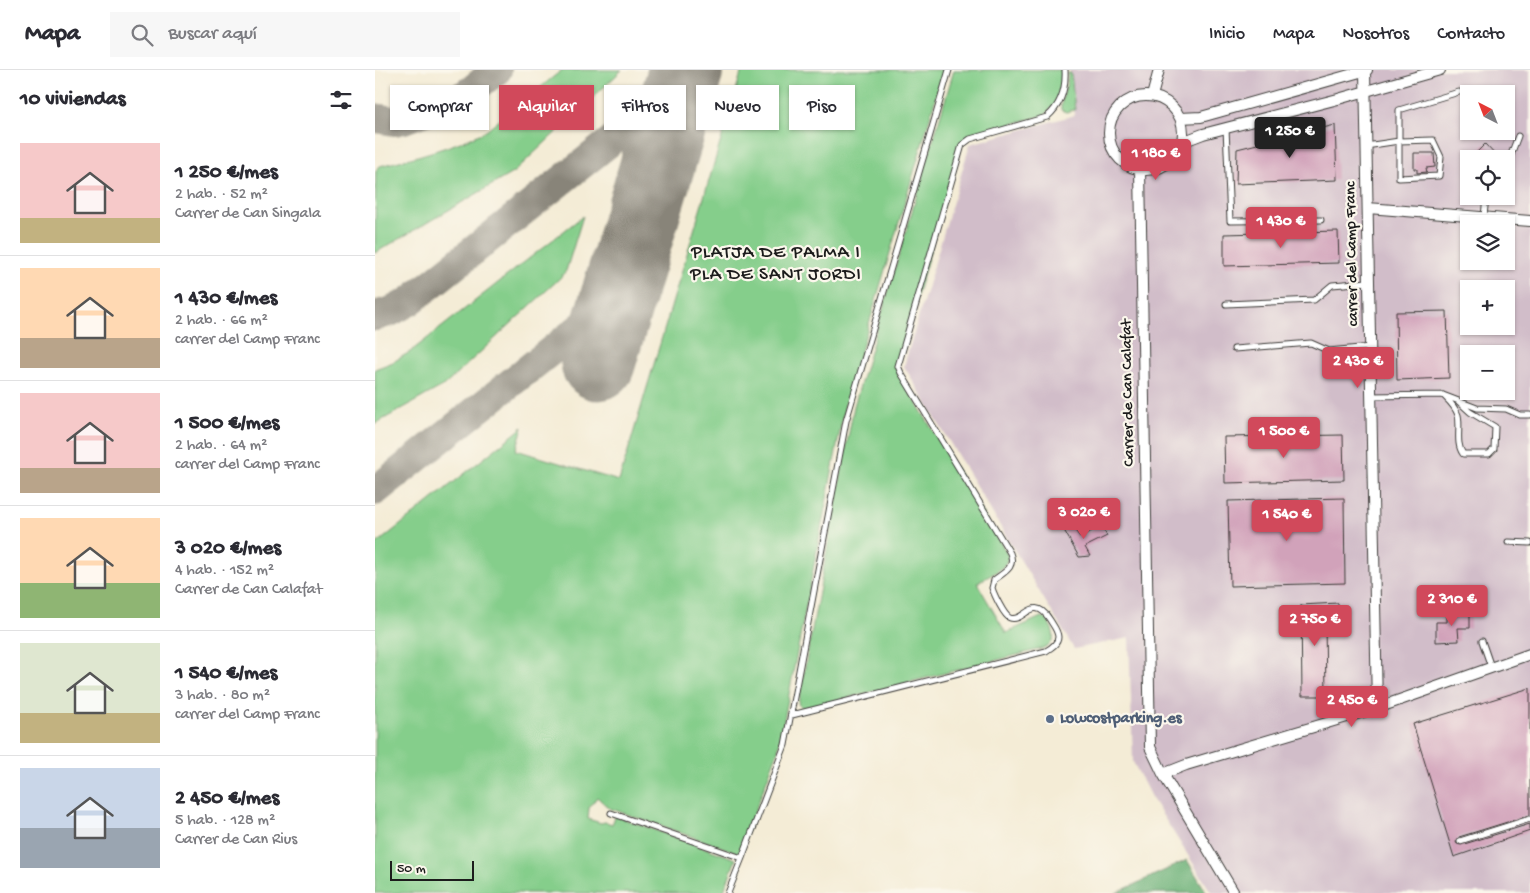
<!DOCTYPE html>
<html lang="es">
<head>
<meta charset="utf-8">
<style>
  :root { --surface:#fff; --page:#f7f7f7; --text:#2b2b33; --muted:#7c7c81; --line:#e1e1e2; --accent:#d1495b }
  body { margin:0; font-family:"Gochi Hand",sans-serif; background:var(--page); color:var(--text); height:100vh; display:flex; flex-direction:column; font-size:19px; white-space:nowrap }
  * { box-sizing:border-box; margin:0 }
  p { font-size:16px; color:var(--muted) }
  .icon { flex:none; width:28px; height:28px; fill:none; stroke:currentColor; stroke-width:2; stroke-linecap:round; stroke-linejoin:round }
  .map { position:relative; flex:1; overflow:hidden }
  .drawer { display:flex; flex-direction:column; background:var(--surface); width:375px }
  .drawer>* { flex:none }
  .guide { position:absolute; left:15px; top:15px; width:475px; height:45px; display:flex; gap:10px }
  .needle { width:32px; rotate:318deg }
  .buttons { position:absolute; left:1085px; top:15px; display:grid; gap:10px }
  .buttons a { display:grid; place-items:center; width:55px; height:55px; border-radius:0px; background:var(--surface); box-shadow:0 1px 4px #0004; font-size:25px }
  .scale { position:absolute; left:15px; bottom:12px; width:84px; box-sizing:border-box; padding-left:5px; border:2px solid #1c1c1c; border-top:0; font-size:14px; line-height:18px; white-space:nowrap; color:#1c1c1c; -webkit-text-stroke:4px #fbf7ec; paint-order:stroke }
  .price { position:absolute; translate:-50% -42px; padding:0 11px; border-radius:5px; background:var(--accent); color:#fff; font-size:16px; line-height:32px; filter:drop-shadow(0 1px 2px #0008) }
  .price::after { content:''; position:absolute; left:50%; top:30px; width:15px; height:11px; margin-left:-8px; background:inherit; clip-path:polygon(0 0,100% 0,50% 100%) }
  .price.selected { background:#222; color:#fff }
  ul { padding:0; list-style:none }
  li { display:flex; align-items:center; gap:15px; height:125px; padding:0 20px }
  li+li { border-top:1px solid var(--line) }
  li span { display:grid; place-items:center; flex:none; width:140px; height:100px; border-radius:0px; color:#555 }
  li>.icon { margin-inline-start:auto }
  span .icon { width:60px; height:60px; fill:#fffc; stroke-width:1 }
  li b { font-size:21px }
  h2 { display:flex; justify-content:space-between; align-items:center; height:60px; padding:0 20px; font-size:21px }
  .tag { padding:0 18px; border-radius:0px; background:var(--surface); box-shadow:0 1px 4px #0004; font-size:18px; line-height:45px }
  .tag.selected { background:var(--accent); color:#fff }
  header { display:flex; align-items:center; gap:30px; box-sizing:border-box; height:70px; padding:0 25px; background:var(--surface); border-bottom:1px solid var(--line) }
  header strong { font-size:24px }
  nav { display:flex; gap:28px; margin-inline-start:auto; font-size:18px }
  .search { width:350px; height:45px; background:var(--page); display:flex; align-items:center; gap:12px; box-sizing:border-box; padding:0 18px; border-radius:0px; color:var(--muted); font-size:19px }
  main { display:flex; flex:1; min-height:0 }
  .map>svg:first-child { display:block }
  .industrial { fill:#d1bdc9; fill-rule:evenodd }
  .green { fill:#85ce8b; stroke:#507554 }
  .forest { fill:#6cb177; stroke:#44664a }
  .lines { fill:none; stroke-linecap:round; stroke-linejoin:round }
  .taxiway { stroke:#888479; stroke-width:30 }
  .runway { stroke:#888479; stroke-width:75 }
  .building { fill:#d1a2ba }
  .lane-casing { stroke:#3c3b38; stroke-width:7 }
  .street-casing { stroke:#3c3b38; stroke-width:12 }
  .lane { stroke:#fff; stroke-width:5 }
  .street { stroke:#fff; stroke-width:10 }
  .service-dot { fill:#5c6f8a; stroke:#fbf7ec; stroke-width:2 }
  .labels { text-anchor:middle; dominant-baseline:central; stroke-width:4.5; stroke-linejoin:round; paint-order:stroke }
  .street-label { font-size:16px; fill:#1c1c1c; stroke:#fbf7ec }
  .service-label { font-size:16px; font-weight:bold; fill:#4e5e75; stroke:#fbf7ec; text-anchor:start }
  .quarter-label { font-size:19px; letter-spacing:1px; fill:#1c1c1c; stroke:#fbf7ec }
</style>
</head>
<body>
<header>
<strong>Mapa</strong>
<div class="search"><svg class="icon" aria-label="search" viewBox="0 0 24 24"><circle cx="10" cy="10" r="6"/><path d="M15 15l6 6"/></svg>Buscar aquí</div>
<nav><a>Inicio</a><a>Mapa</a><a>Nosotros</a><a>Contacto</a></nav>
</header>
<main>
<section class="drawer">
<h2>10 viviendas<svg class="icon" aria-label="filters" viewBox="0 0 24 24"><path d="M4 7h16M4 17h16"/><circle cx="9" cy="7" r="2"/><circle cx="15" cy="17" r="2"/></svg></h2>
<ul>
<li><span style="background:linear-gradient(#f6c9c9 75%,#c2b280 0)"><svg class="icon" aria-label="home" viewBox="0 0 24 24"><path d="M3 11l9-7 9 7M6 9v11h12V9"/></svg></span><div><b>1 250 €/mes</b><p>2 hab. · 52 m²</p><p>Carrer de Can Singala</p></div></li>
<li><span style="background:linear-gradient(#ffd9b3 70%,#b9a48a 0)"><svg class="icon" aria-label="home" viewBox="0 0 24 24"><path d="M3 11l9-7 9 7M6 9v11h12V9"/></svg></span><div><b>1 430 €/mes</b><p>2 hab. · 66 m²</p><p>carrer del Camp Franc</p></div></li>
<li><span style="background:linear-gradient(#f6c9c9 75%,#b9a48a 0)"><svg class="icon" aria-label="home" viewBox="0 0 24 24"><path d="M3 11l9-7 9 7M6 9v11h12V9"/></svg></span><div><b>1 500 €/mes</b><p>2 hab. · 64 m²</p><p>carrer del Camp Franc</p></div></li>
<li><span style="background:linear-gradient(#ffd9b3 65%,#8fb573 0)"><svg class="icon" aria-label="home" viewBox="0 0 24 24"><path d="M3 11l9-7 9 7M6 9v11h12V9"/></svg></span><div><b>3 020 €/mes</b><p>4 hab. · 152 m²</p><p>Carrer de Can Calafat</p></div></li>
<li><span style="background:linear-gradient(#dfe7d0 70%,#c2b280 0)"><svg class="icon" aria-label="home" viewBox="0 0 24 24"><path d="M3 11l9-7 9 7M6 9v11h12V9"/></svg></span><div><b>1 540 €/mes</b><p>3 hab. · 80 m²</p><p>carrer del Camp Franc</p></div></li>
<li><span style="background:linear-gradient(#c9d6e8 60%,#9aa5b1 0)"><svg class="icon" aria-label="home" viewBox="0 0 24 24"><path d="M3 11l9-7 9 7M6 9v11h12V9"/></svg></span><div><b>2 450 €/mes</b><p>5 hab. · 128 m²</p><p>Carrer de Can Rius</p></div></li>
</ul>
</section>
<div class="map">
<svg width="1155" height="823" viewBox="0 0 1155 823">
  <rect width="100%" height="100%" fill="#fbf7ec"/>
  <filter id="ink" filterUnits="userSpaceOnUse"><feTurbulence type="fractalNoise" baseFrequency=".02" numOctaves="2"/><feDisplacementMap in="SourceGraphic" scale="10" xChannelSelector="R" yChannelSelector="G"/><feConvolveMatrix kernelMatrix="1 2 1 2 8 2 1 2 1" color-interpolation-filters="sRGB"/></filter>
  <filter id="wash" filterUnits="userSpaceOnUse"><feTurbulence type="fractalNoise" baseFrequency=".0096" numOctaves="4" result="noise"/><feDisplacementMap in="SourceGraphic" scale="20" xChannelSelector="R" yChannelSelector="G"/><feGaussianBlur stdDeviation="1.12" result="paint"/><feColorMatrix in="noise" values="0 0 0 0 0 0 0 0 0 0 0 0 0 0 0 0 0 1.4 0 .05"/><feComposite in="paint" operator="in"/></filter>
  <g filter="url(#wash)">
    <rect width="100%" height="100%" fill="#f4ecd6"/>
    <path class="industrial" d="M695 0H1155V823H837L776 727 758 692 754 568 699 579 529 296 595 74 700 45ZM1094 24H1131V61H1094ZM1094 89H1131V126H1094ZM1094 154H1131V191H1094ZM1094 219H1131V256H1094ZM1094 284H1131V321H1094Z"/>
    <path class="green" d="M187 0H247L139 102 0 183 1 100 5 96C41 87 78 77 111 61Z
      M367 0H569L470 335 403 681 364 783 234 738 222 727 214 738 213 749 226 753 230 752 237 754 240 747H243L361 789 348 823H0V475L148 357 141 380 244 411Z
      M579 0H687C688 18 683 37 667 46L596 65 587 71 521 299 633 485C633 500 612 506 602 513L631 563 666 547C671 548 673 550 675 555 682 567 678 574 666 579L436 637H426L423 634 479 336Z
      M693 3H696L700 40 691 42 686 40C685 31 693 15 693 3Z
      M208 146 191 201 185 208 71 314 0 354V299L18 292 35 282Z"/>
    <path class="forest" d="M812 790 832 823H741Z"/>
    <g class="lines">
      <path class="taxiway" d="M0 48 19 51 29 49 82 29 93 23 122 0
        M0 246 17 241 35 231 285 32 299 17 310 0
        M0 421 221 245 236 229 248 209"/>
      <path class="runway" d="M223 293 311 0"/>
    </g>
    <g id="blocks">
      <path class="building" d="M960 55 962 110 861 114 862 79Z
        M1110 74 1124 89H1095Z
        M1039 83H1059L1060 97 1051 98 1052 102 1042 103V99H1039Z
        M963 161 964 193 849 196V164Z
        M1072 241 1074 308 1022 310 1021 242Z
        M968 365 969 410 850 413 849 367Z
        M969 428 970 513 855 516 853 431Z
        M697 456 705 467 726 456 732 466 710 477 715 486 704 487 689 460Z
        M963 533V550L950 551 951 626H927L926 535Z
        M1095 542V558H1083L1084 571 1061 572V552H1072V543Z
        M1155 618V745L1084 767 1081 772 1082 774 1086 775 1155 754V761L1079 787 1038 654Z"/>
    </g>
  </g>
  <g filter="url(#ink)">
    <use href="#blocks" fill-opacity="0" stroke="#3c3b38" stroke-width="1"/>
    <g class="lines">
      <g class="lane-casing">
        <path id="lane" d="M851 58 855 151 946 150
          M991 76 1024 71 1058 70 1066 87 1064 106 1024 108V40L1084 22
          M1131 98 1143 66
          M1109 147 1111 126
          M851 234 939 230 957 215 993 212
          M859 279 936 273 954 281 995 277
          M1068 325C1074 331 1080 336 1083 345 1086 357 1080 373 1088 384H1114L1119 379 1120 357 1095 342 1084 332
          M996 326 1068 325 1102 338 1131 339 1145 345H1155
          M1133 472 1155 473
          M1107 571 1116 597
          M417 645 671 581C676 578 683 574 683 567 683 561 678 555 675 550 658 523 649 553 635 548 629 546 619 524 617 518L619 510C629 502 641 498 635 483L526 303 523 296 587 75 595 69 672 47C686 35 691 18 690 0
          M236 743 367 788 353 823
          M1085 771 1155 749
          M367 788 410 675 471 351 574 0"/>
      </g>
      <g class="street-casing">
        <path id="street" d="M990 0 1002 638
          M777 26 784 0
          M734 63a37 37 0 1 1 74 0a37 37 0 1 1-74 0Z
          M805 48 826 47 992 0
          M807 72 828 64 963 29 1065 0
          M765 99 775 677 788 704 859 823
          M993 138 1155 151
          M788 704 811 695 1002 638 1155 584"/>
      </g>
      <use href="#lane" class="lane"/>
      <use href="#street" class="street"/>
    </g>
  </g>
  <circle class="service-dot" cx="675" cy="649" r="5"/>
  <g class="labels">
    <g class="street-label">
      <text transform="translate(978 184) rotate(-91)">carrer del Camp Franc</text>
      <text transform="translate(754 323) rotate(-91)">Carrer de Can Calafat</text>
    </g>
    <g class="service-label">
      <text x="685" y="649">Lowcostparking.es</text>
    </g>
    <g class="quarter-label">
      <text x="401" y="183">PLATJA DE PALMA I<tspan x="401" dy="22">PLA DE SANT JORDI</tspan></text>
    </g>
  </g>
</svg>
<div class="buttons">
<a><svg class="needle" viewBox="-14 -14 28 28"><path d="M0-13l5 13h-10z" fill="#e53935"/><path d="M0 13l5-13h-10z" fill="#7c7c81"/></svg></a>
<a><svg class="icon" aria-label="locate" viewBox="0 0 24 24"><circle cx="12" cy="12" r="6"/><path d="M12 2v4M12 18v4M2 12h4M18 12h4"/></svg></a>
<a><svg class="icon" aria-label="layers" viewBox="0 0 24 24"><path d="M12 4l9 5-9 5-9-5zM3 14l9 5 9-5"/></svg></a>
<a>+</a>
<a>−</a>
</div>
<div class="scale">50 m</div>
<b class="price selected" style="left:915px;top:89px">1 250 €</b>
<b class="price" style="left:781px;top:111px">1 180 €</b>
<b class="price" style="left:906px;top:179px">1 430 €</b>
<b class="price" style="left:983px;top:319px">2 430 €</b>
<b class="price" style="left:909px;top:389px">1 500 €</b>
<b class="price" style="left:709px;top:470px">3 020 €</b>
<b class="price" style="left:912px;top:472px">1 540 €</b>
<b class="price" style="left:1077px;top:557px">2 310 €</b>
<b class="price" style="left:940px;top:577px">2 750 €</b>
<b class="price" style="left:977px;top:658px">2 450 €</b>
<div class="guide">
<a class="tag">Comprar</a>
<a class="tag selected">Alquilar</a>
<a class="tag">Filtros</a>
<a class="tag">Nuevo</a>
<a class="tag">Piso</a>
</div>
</div>
</main>
</body>
</html>
